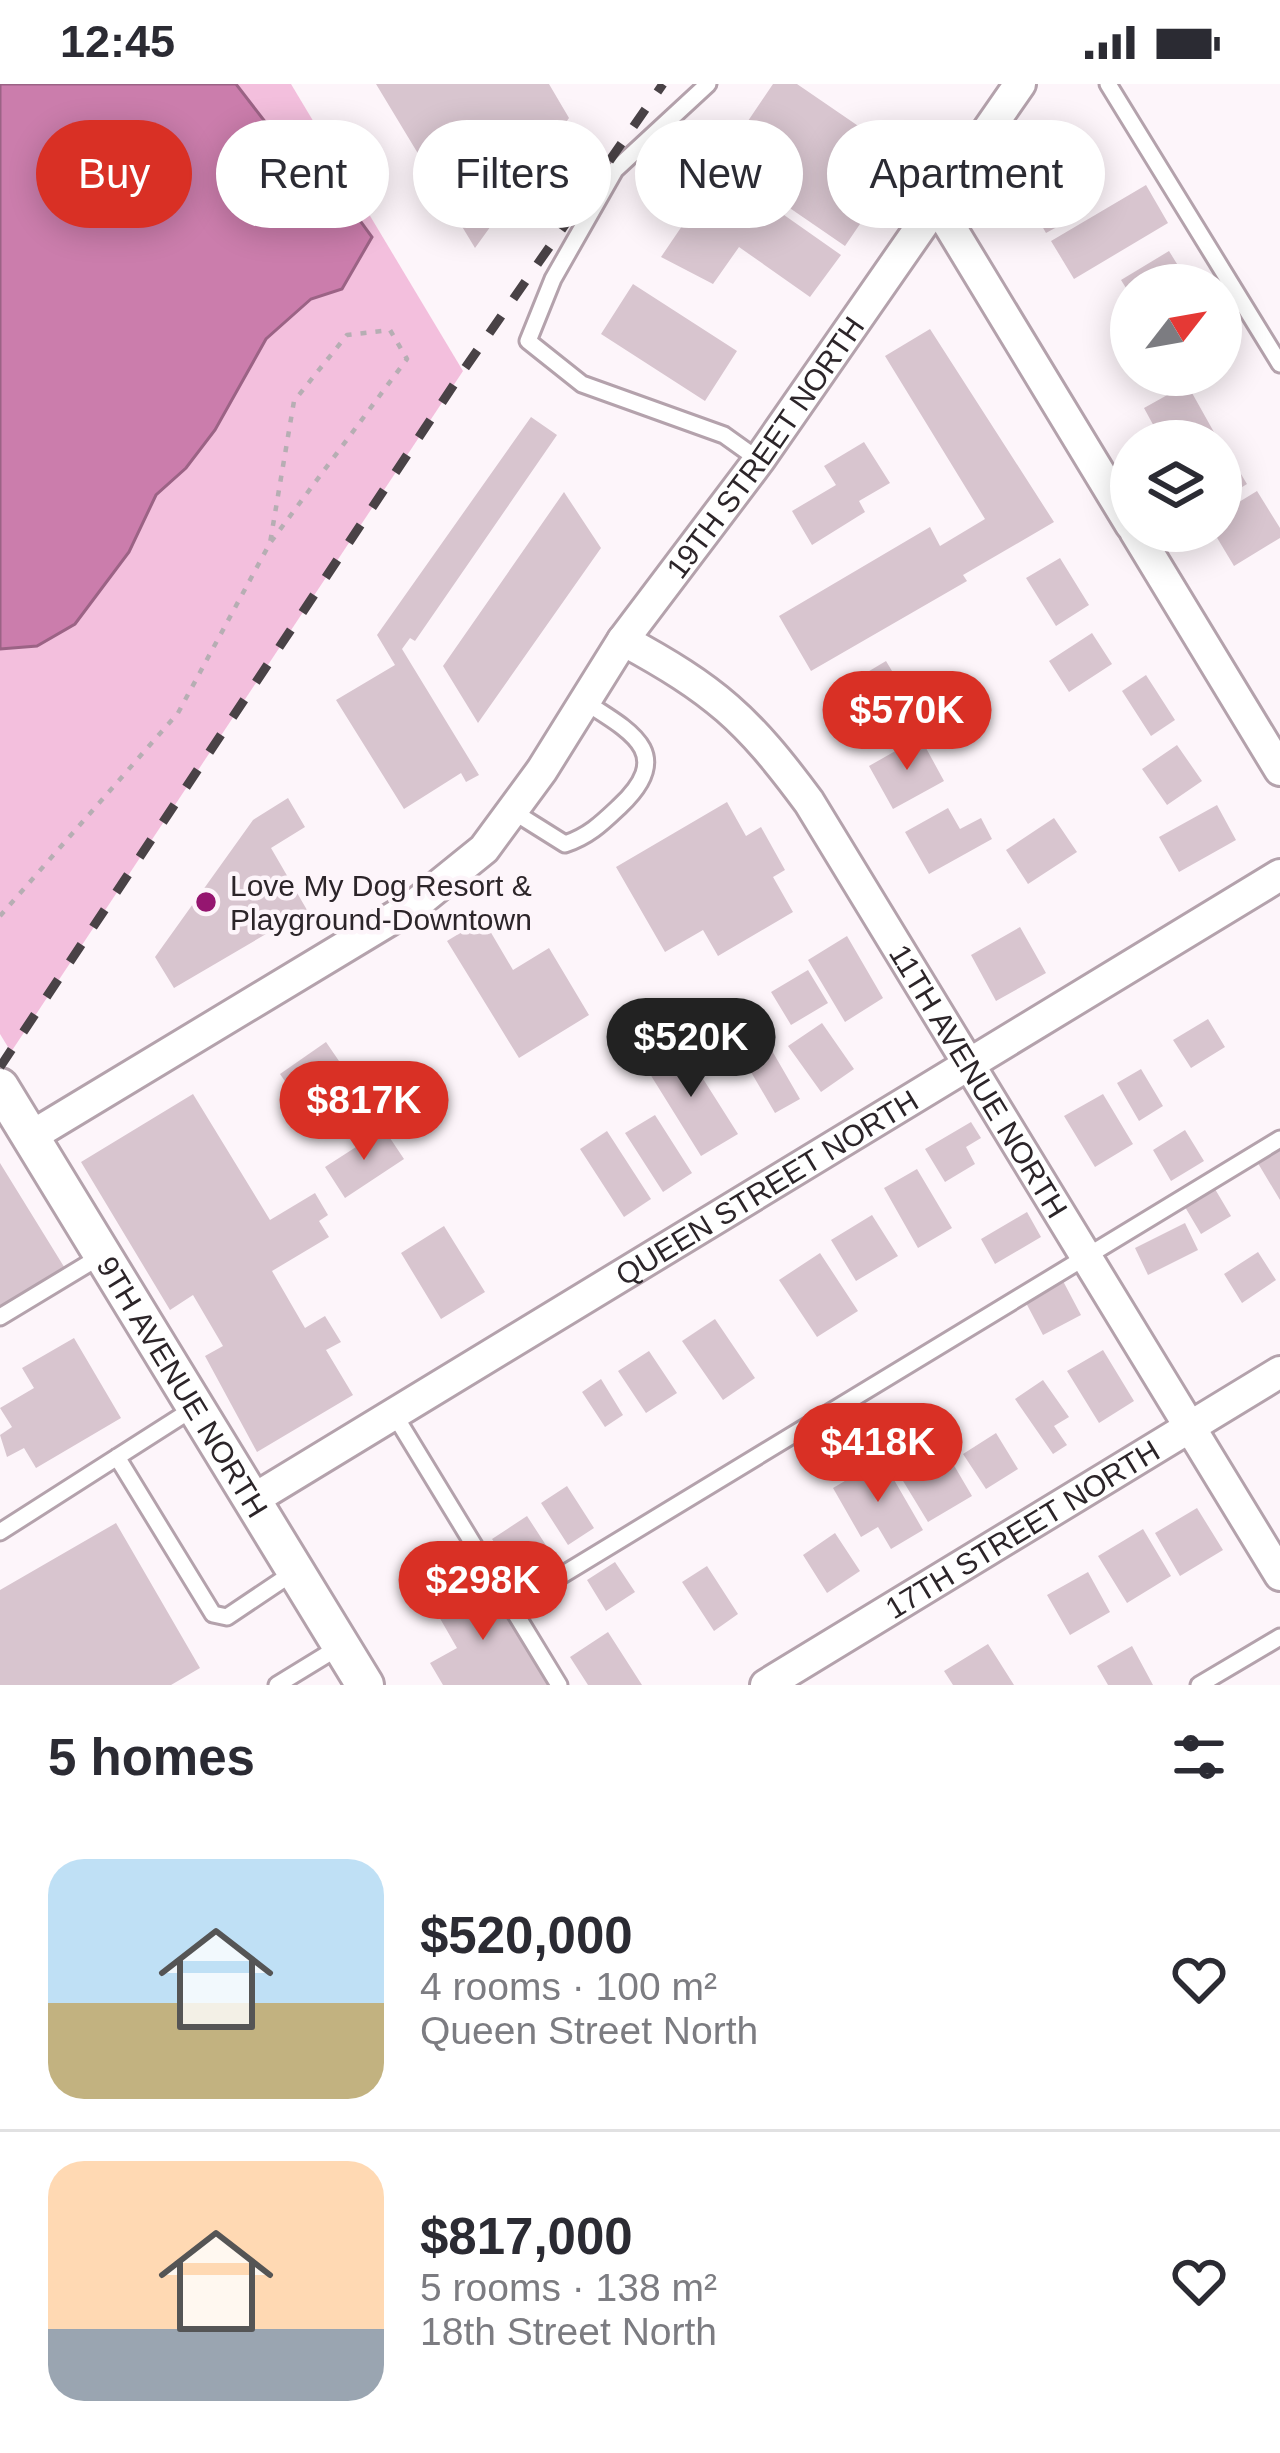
<!DOCTYPE html>
<html lang="en">
<head>
<meta charset="utf-8">
<style>
  :root { --surface:#fff; --page:#f2f2f3; --text:#2b2b33; --muted:#7c7c81; --line:#e1e1e2; --accent:#d93025 }
  body { margin:0; font-family:Arial,sans-serif; background:var(--page); color:var(--text); height:100vh; display:flex; flex-direction:column; font-size:45px; white-space:nowrap }
  * { box-sizing:border-box; margin:0 }
  p { font-size:39px; color:var(--muted) }
  .icon { flex:none; width:66px; height:66px; fill:none; stroke:currentColor; stroke-width:2; stroke-linecap:round; stroke-linejoin:round }
  .map { position:relative; height:1601px; overflow:hidden }
  .side { display:flex; flex-direction:column; background:var(--surface); flex:1 }
  .side>* { flex:none }
  .guide { position:absolute; left:36px; top:36px; width:1209px; height:108px; display:flex; gap:24px }
  .needle { width:78px; rotate:59deg }
  .fabs { position:absolute; left:1110px; top:180px; display:grid; gap:24px }
  .fabs a { display:grid; place-items:center; width:132px; height:132px; border-radius:50%; background:var(--surface); box-shadow:0 6px 30px #0003; font-size:60px }
  .price { position:absolute; translate:-50% -102px; padding:0 27px; border-radius:42px; background:var(--accent); color:#fff; font-size:39px; line-height:78px; filter:drop-shadow(0 3px 6px #0008) }
  .price::after { content:''; position:absolute; left:50%; top:72px; width:36px; height:27px; margin-left:-18px; background:inherit; clip-path:polygon(0 0,100% 0,50% 100%) }
  .price.selected { background:#222; color:#fff }
  ul { padding:0; list-style:none }
  li { display:flex; align-items:center; gap:36px; height:300px; padding:0 48px }
  li+li { border-top:3px solid var(--line) }
  li span { display:grid; place-items:center; flex:none; width:336px; height:240px; border-radius:36px; color:#555 }
  li>.icon { margin-inline-start:auto }
  span .icon { width:144px; height:144px; fill:#fffc; stroke-width:1 }
  li b { font-size:51px }
  h2 { display:flex; justify-content:space-between; align-items:center; height:144px; padding:0 48px; font-size:51px }
  .tag { padding:0 42px; border-radius:54px; background:var(--surface); box-shadow:0 6px 30px #0003; font-size:42px; line-height:108px }
  .tag.selected { background:var(--accent); color:#fff }
  .status { display:flex; justify-content:space-between; align-items:center; height:84px; padding:0 60px; background:var(--surface); direction:ltr }
  .status svg { height:33px; fill:currentColor }
  .map>svg:first-child { display:block }
  .green { fill:#f3bfdd }
  .water { fill:#cb7dac; stroke:#9b6385; stroke-width:3 }
  .building { fill:#d8c5cf }
  .lines { fill:none; stroke-linecap:round; stroke-linejoin:round }
  .service-casing { stroke:#b4a2ac; stroke-width:21 }
  .minor-casing { stroke:#b4a2ac; stroke-width:36 }
  .tertiary-casing { stroke:#b4a2ac; stroke-width:42 }
  .path { stroke:#b6aeb3; stroke-width:4.5; stroke-dasharray:6 9; stroke-linecap:butt }
  .service { stroke:#fff; stroke-width:15 }
  .minor { stroke:#fff; stroke-width:30 }
  .tertiary { stroke:#fff; stroke-width:36 }
  .rail { stroke:#494246; stroke-width:9; stroke-dasharray:21 21; stroke-linecap:butt }
  .poi-dot { fill:#951670; stroke:#fdf5fa; stroke-width:4.5 }
  .labels { text-anchor:middle; dominant-baseline:central; stroke-width:9; stroke-linejoin:round; paint-order:stroke }
  .street-label { font-size:30px; fill:#2c2529; stroke:#fdf5fa }
  .poi-label { font-size:30px; fill:#2c2529; stroke:#fdf5fa; text-anchor:start }
</style>
</head>
<body>
<div class="status"><b>12:45</b><svg viewBox="0 0 49 12"><path d="M0 12V9h3v3zM5 12V6h3v6zM10 12V3h3v9zM15 12V0h3v12zM26 1h20v11H26zM47 4h2v5h-2z"/></svg></div>
<div class="map">
<svg width="1280" height="1601" viewBox="0 0 1280 1601">
  <rect width="100%" height="100%" fill="#fdf5fa"/>
  <path class="green" d="M0 0H291L463 287 11 968 0 950Z"/>
  <path class="water" d="M0 0H236L266 39 305 61 372 153 342 205 311 215 266 255 215 346 186 384 156 411 129 468 75 540 37 562 0 565Z"/>
  <path class="building" d="M376 0H549L569 34 475 164Z
    M773 0H797L905 74 845 162 721 77Z
    M720 86 841 171 810 213 739 163 713 200 661 173Z
    M1065 92 1084 128 1046 149 1026 114Z
    M1146 101 1168 139 1074 195 1051 157Z
    M1169 167 1190 201H1131V212L1121 196Z
    M633 200 737 267 705 317 601 250Z
    M930 245 1054 438 963 491 967 497 811 587 779 532 930 443 940 462 985 435 885 272Z
    M1187 300 1215 350 1202 357H1162L1144 324Z
    M531 333 557 351 415 557 410 554 402 565 479 691 466 698 461 689 404 725 336 616 395 581 377 551Z
    M1221 357 1247 400 1221 416Z
    M864 358 890 399 859 417 865 428 812 461 792 427 836 401 824 382Z
    M1257 407 1280 444V454L1234 482 1213 447H1221V429Z
    M564 408 601 464 478 639 443 582Z
    M1060 474 1089 521 1056 542 1026 494Z
    M1092 549 1112 580 1069 608 1049 577Z
    M886 577 907 612 888 623 900 644 876 658 844 602Z
    M1146 591 1175 636 1151 652 1122 607Z
    M920 653 944 697 893 725 869 682Z
    M1177 661 1202 697 1167 721 1142 685Z
    M288 714 305 743 271 764 307 826 174 904 155 873 253 736Z
    M727 718 746 752 761 743 785 786 773 793 793 828 718 872 703 846 665 868 616 783Z
    M1217 721 1236 756 1179 788 1159 753Z
    M948 724 960 745 981 734 992 755 929 790 905 748Z
    M1054 734 1077 768 1028 800 1006 766Z
    M483 835 513 886 549 864 589 931 519 974 447 857Z
    M1020 843 1046 889 996 917 971 871Z
    M847 852 883 914 845 938 808 876Z
    M808 886 828 919 791 941 771 908Z
    M742 915 800 1015 775 1029 717 930Z
    M1208 935 1225 963 1191 984 1173 956Z
    M822 939 854 985 821 1008 788 962Z
    M326 958 352 996 306 1028 280 990Z
    M681 960 738 1050 701 1072 645 982Z
    M1141 985 1163 1022 1139 1037 1117 999Z
    M193 1010 270 1136 315 1109 328 1131 319 1137 329 1153 272 1187 305 1244 325 1232 341 1258 326 1266 353 1311 257 1368 205 1272 223 1262 193 1211 170 1226 81 1078Z
    M1103 1010 1133 1060 1095 1083 1064 1032Z
    M655 1031 692 1089 663 1108 625 1049Z
    M971 1038 981 1054 966 1063 975 1080 945 1098 925 1065Z
    M384 1045 404 1075 345 1114 325 1083Z
    M1185 1046 1204 1077 1171 1097 1153 1066Z
    M607 1047 651 1115 624 1133 580 1065Z
    M1280 1062V1116L1256 1076Z
    M0 1079 66 1186 0 1227Z
    M917 1085 952 1144 918 1164 884 1104Z
    M1215 1105 1231 1132 1201 1150 1185 1123Z
    M1027 1128 1041 1153 995 1180 981 1155Z
    M872 1131 898 1172 856 1197 831 1156Z
    M1185 1139 1198 1166 1148 1191 1135 1164Z
    M444 1142 485 1208 441 1235 401 1169Z
    M1258 1168 1276 1196 1242 1219 1224 1190Z
    M820 1169 858 1227 817 1253 779 1196Z
    M1063 1197 1081 1231 1043 1251 1025 1217Z
    M715 1235 755 1294 723 1316 682 1257Z
    M74 1254 121 1334 36 1384 24 1364 7 1373 0 1351 12 1343 0 1324 34 1304 22 1284Z
    M1103 1266 1134 1317 1099 1339 1067 1287Z
    M649 1267 677 1309 646 1329 618 1287Z
    M601 1295 623 1331 605 1343 582 1308Z
    M1043 1296 1069 1333 1054 1342 1067 1361 1053 1370 1015 1315Z
    M996 1349 1018 1385 986 1405 963 1370Z
    M942 1361 972 1412 928 1438 897 1387Z
    M882 1375 923 1446 891 1465 878 1443 861 1453 833 1404Z
    M567 1402 594 1444 568 1461 541 1419Z
    M1197 1424 1223 1466 1180 1492 1155 1449Z
    M527 1432 553 1472 519 1495 492 1455Z
    M116 1439 200 1584 171 1601H0V1506Z
    M1143 1445 1171 1492 1127 1519 1098 1472Z
    M835 1449 860 1487 827 1509 803 1471Z
    M615 1478 635 1508 606 1527 587 1496Z
    M707 1482 738 1530 714 1547 682 1498Z
    M1088 1488 1110 1528 1070 1551 1047 1511Z
    M485 1494 548 1601H443L430 1579 457 1564 434 1524Z
    M608 1548 642 1601H588L570 1573Z
    M988 1560 1014 1601H953L944 1587Z
    M1132 1562 1153 1601H1108L1097 1582Z"/>
  <g class="lines">
    <g class="service-casing">
      <path id="service" d="M708 0 615 86 553 195 528 257 582 300 724 351 759 376
        M1108 0 1280 280
        M514 728 565 760C589 752 602 739 620 722 675 670 632 648 585 618
        M0 1233 101 1172
        M394 1330 559 1601
        M117 1373 213 1530 227 1533 294 1488
        M0 1448 194 1324
        M511 1522 1280 1055
        M277 1601 339 1563
        M1199 1601 1280 1553"/>
    </g>
    <g class="minor-casing">
      <g id="minor">
        <path d="M937 121 1131 441"/>
        <path d="M1135 447 1280 686"/>
        <path id="s1" d="M623 556C715 606 747 634 809 718L1280 1491"/>
        <path id="s2" d="M30 1053 416 820 484 765 542 686 623 556 759 376 1020 0"/>
        <path id="s3" d="M254 1415 1280 791"/>
        <path id="s4" d="M766 1601 1280 1288"/>
      </g>
    </g>
    <g class="tertiary-casing">
      <g id="tertiary">
        <path id="s5" d="M0 1003 365 1601"/>
      </g>
    </g>
    <path class="path" d="M0 832 178 629 270 459 407 275 390 246 347 251 294 317 270 459"/>
    <use href="#service" class="service"/>
    <use href="#minor" class="minor"/>
    <use href="#tertiary" class="tertiary"/>
    <path class="rail" d="M0 983 463 287 663 0"/>
  </g>
  <circle class="poi-dot" cx="206" cy="818" r="12"/>
  <g class="labels">
    <g class="street-label">
      <text stroke="none"><textPath href="#s2" startOffset="1029">19TH STREET NORTH</textPath></text>
      <text stroke="none"><textPath href="#s1" startOffset="576">11TH AVENUE NORTH</textPath></text>
      <text stroke="none"><textPath href="#s3" startOffset="600">QUEEN STREET NORTH</textPath></text>
      <text stroke="none"><textPath href="#s5" startOffset="351">9TH AVENUE NORTH</textPath></text>
      <text stroke="none"><textPath href="#s4" startOffset="300">17TH STREET NORTH</textPath></text>
    </g>
    <g class="poi-label">
      <text x="230" y="801">Love My Dog Resort &amp;<tspan x="230" dy="34">Playground-Downtown</tspan></text>
    </g>
  </g>
</svg>
<div class="fabs">
<a><svg class="needle" viewBox="-14 -14 28 28"><path d="M0-13l5 13h-10z" fill="#e53935"/><path d="M0 13l5-13h-10z" fill="#7c7c81"/></svg></a>
<a><svg class="icon" aria-label="layers" viewBox="0 0 24 24"><path d="M12 4l9 5-9 5-9-5zM3 14l9 5 9-5"/></svg></a>
</div>
<b class="price" style="left:907px;top:689px">$570K</b>
<b class="price selected" style="left:691px;top:1016px">$520K</b>
<b class="price" style="left:364px;top:1079px">$817K</b>
<b class="price" style="left:878px;top:1421px">$418K</b>
<b class="price" style="left:483px;top:1559px">$298K</b>
<div class="guide">
<a class="tag selected">Buy</a>
<a class="tag">Rent</a>
<a class="tag">Filters</a>
<a class="tag">New</a>
<a class="tag">Apartment</a>
</div>
</div>
<section class="side">
<h2>5 homes<svg class="icon" aria-label="filters" viewBox="0 0 24 24"><path d="M4 7h16M4 17h16"/><circle cx="9" cy="7" r="2"/><circle cx="15" cy="17" r="2"/></svg></h2>
<ul>
<li><span style="background:linear-gradient(#bfe0f5 60%,#c2b280 0)"><svg class="icon" aria-label="home" viewBox="0 0 24 24"><path d="M3 11l9-7 9 7M6 9v11h12V9"/></svg></span><div><b>$520,000</b><p>4 rooms · 100 m²</p><p>Queen Street North</p></div><svg class="icon" aria-label="heart" viewBox="0 0 24 24"><path d="M12 20l-8-8c-3-5 5-10 8-4 3-6 11-1 8 4z"/></svg></li>
<li><span style="background:linear-gradient(#ffd9b3 70%,#9aa5b1 0)"><svg class="icon" aria-label="home" viewBox="0 0 24 24"><path d="M3 11l9-7 9 7M6 9v11h12V9"/></svg></span><div><b>$817,000</b><p>5 rooms · 138 m²</p><p>18th Street North</p></div><svg class="icon" aria-label="heart" viewBox="0 0 24 24"><path d="M12 20l-8-8c-3-5 5-10 8-4 3-6 11-1 8 4z"/></svg></li>
</ul>
</section>
</body>
</html>
